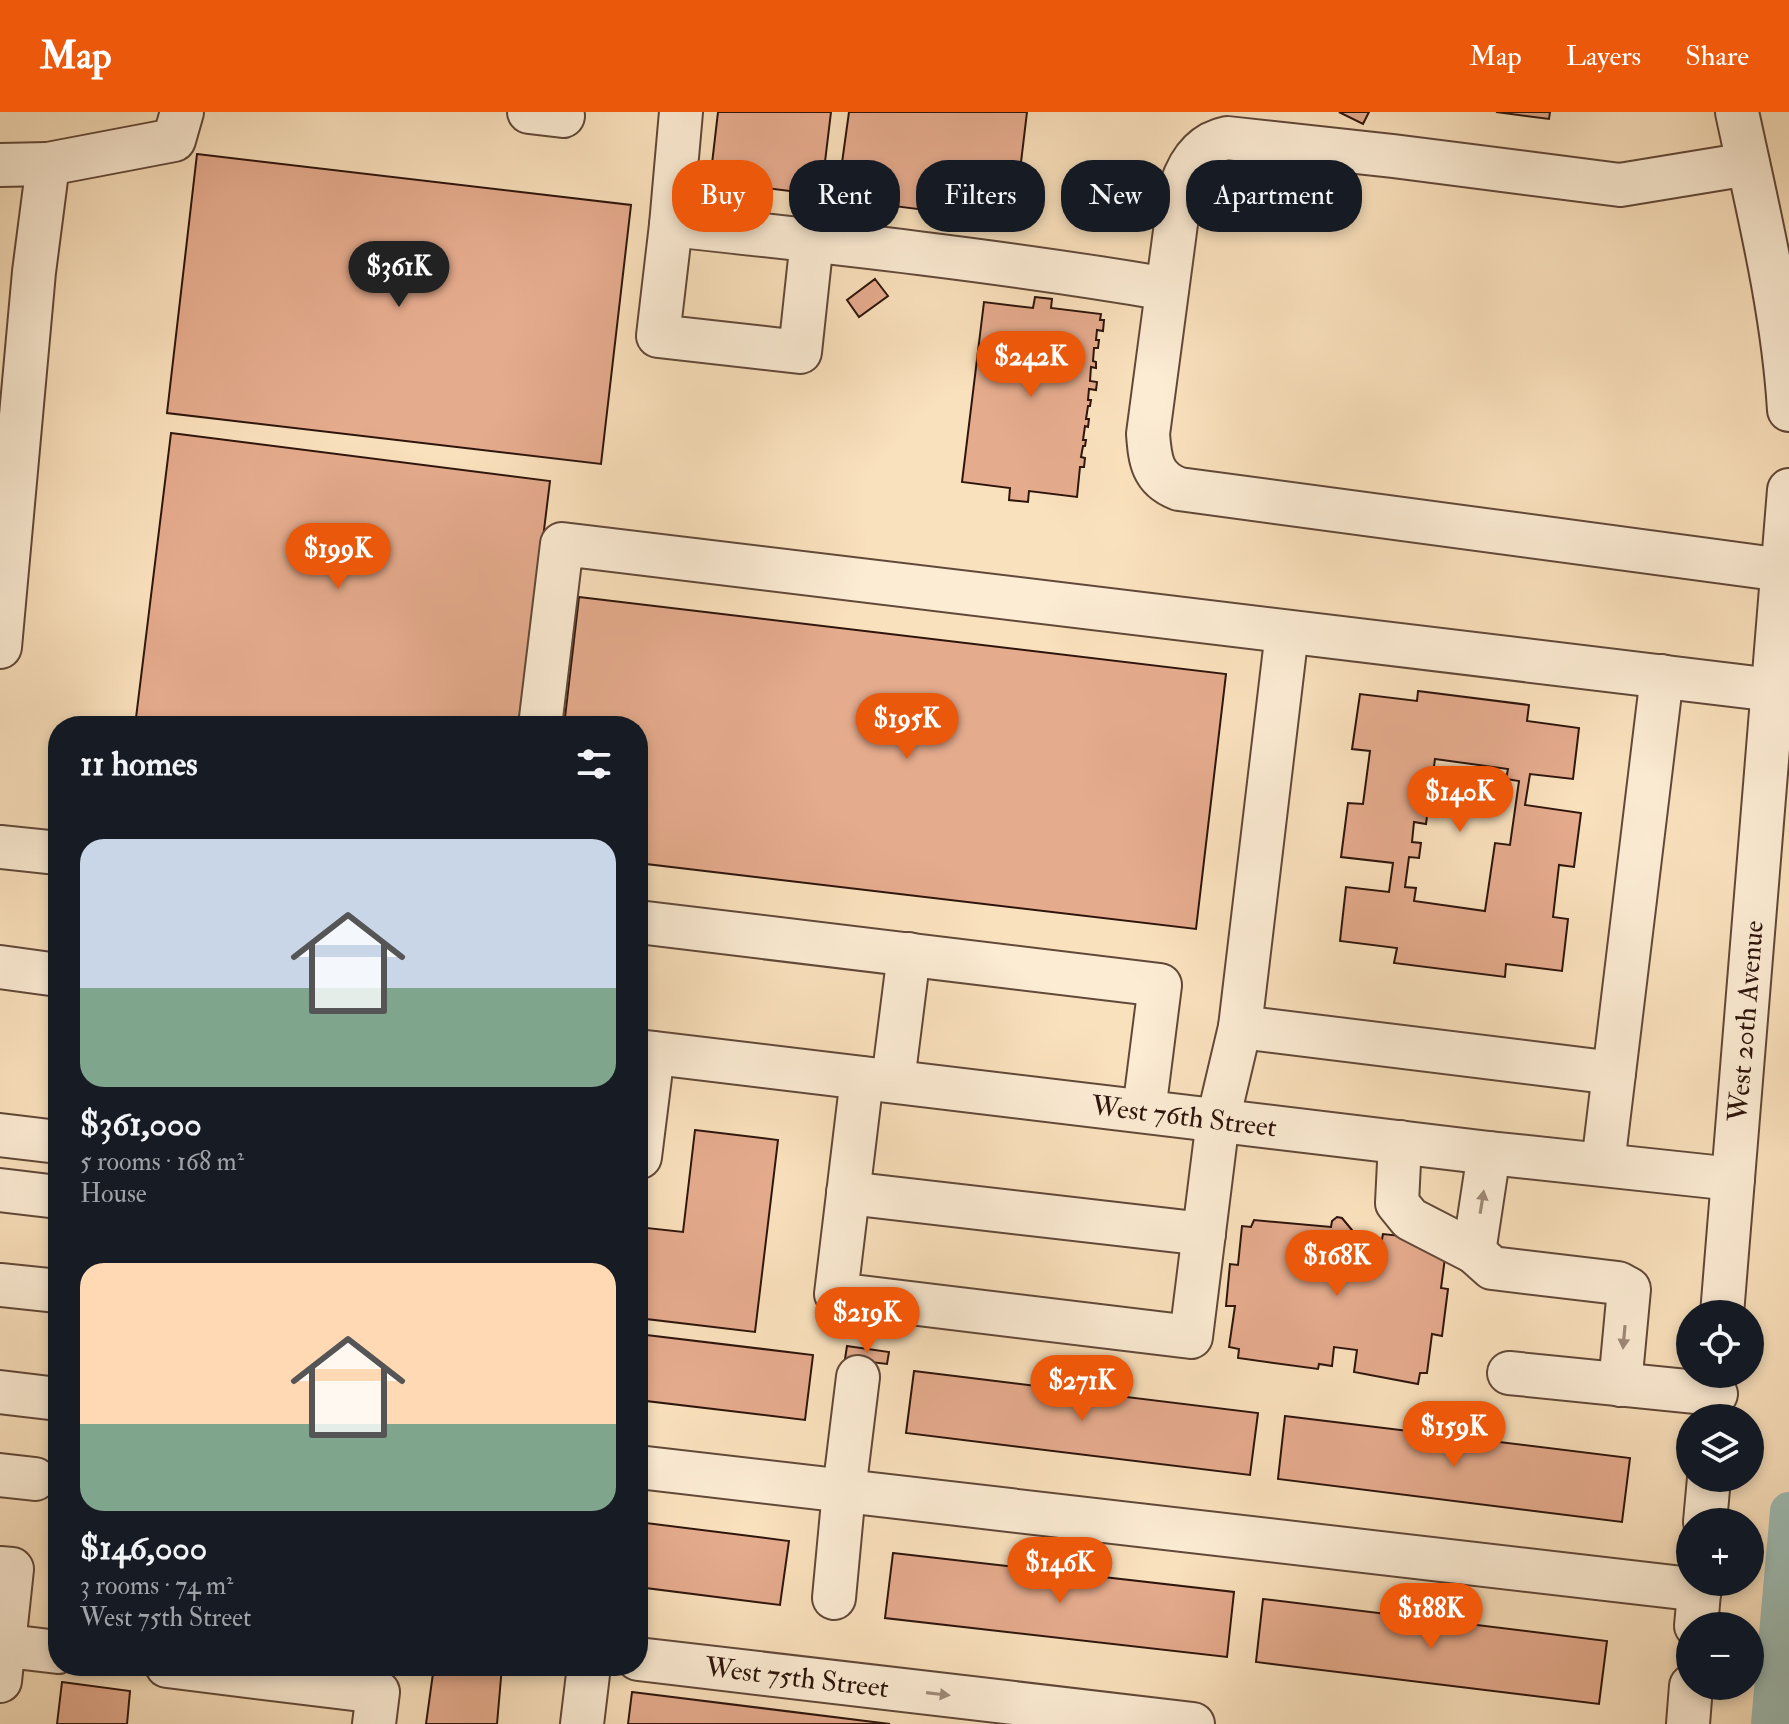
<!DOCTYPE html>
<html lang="en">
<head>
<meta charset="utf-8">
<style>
  :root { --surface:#171b24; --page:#20242c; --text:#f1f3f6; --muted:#9ea1a6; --accent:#ea580c }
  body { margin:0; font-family:"IM FELL Double Pica",serif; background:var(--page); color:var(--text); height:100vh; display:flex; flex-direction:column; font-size:30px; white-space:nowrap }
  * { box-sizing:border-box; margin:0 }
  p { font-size:26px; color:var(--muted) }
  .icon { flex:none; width:44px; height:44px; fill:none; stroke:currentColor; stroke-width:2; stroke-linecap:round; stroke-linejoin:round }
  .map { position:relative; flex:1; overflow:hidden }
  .side { position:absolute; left:48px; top:604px; width:600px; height:960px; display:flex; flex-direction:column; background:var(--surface); border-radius:32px; box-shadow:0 4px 12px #0003 }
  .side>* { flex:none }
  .top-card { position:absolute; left:672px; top:48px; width:760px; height:72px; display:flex; gap:16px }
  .fabs { position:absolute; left:1676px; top:1188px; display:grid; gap:16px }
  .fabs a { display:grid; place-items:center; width:88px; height:88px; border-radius:50%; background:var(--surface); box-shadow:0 4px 12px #0003; font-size:40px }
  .price { position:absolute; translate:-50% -68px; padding:0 18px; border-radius:28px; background:var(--accent); color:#fff; font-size:26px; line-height:52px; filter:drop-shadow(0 2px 4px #0008) }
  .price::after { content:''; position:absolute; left:50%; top:48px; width:24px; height:18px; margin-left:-12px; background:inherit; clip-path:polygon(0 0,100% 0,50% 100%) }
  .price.current { background:#222; color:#fff }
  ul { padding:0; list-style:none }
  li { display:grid; align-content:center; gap:16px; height:424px; padding:0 32px }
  li span { display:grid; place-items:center; height:248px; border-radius:24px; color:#555 }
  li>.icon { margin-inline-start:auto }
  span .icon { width:144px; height:144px; fill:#fffc; stroke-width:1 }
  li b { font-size:34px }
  h2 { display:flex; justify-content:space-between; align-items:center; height:96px; padding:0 32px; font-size:34px }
  .pill { padding:0 28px; border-radius:32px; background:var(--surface); box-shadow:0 4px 12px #0003; font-size:28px; line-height:72px }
  .pill.current { background:var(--accent); color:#fff }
  header { display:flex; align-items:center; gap:48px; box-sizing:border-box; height:112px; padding:0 40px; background:var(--accent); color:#fff }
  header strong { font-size:38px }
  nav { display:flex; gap:44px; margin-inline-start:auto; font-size:28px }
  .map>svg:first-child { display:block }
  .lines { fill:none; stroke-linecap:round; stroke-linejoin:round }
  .canal { stroke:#9ebdb4; stroke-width:38 }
  .building { fill:#e5ab8d; stroke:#2e150c; stroke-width:2; fill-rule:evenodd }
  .minor-casing { stroke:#614838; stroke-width:46 }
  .minor { stroke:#fcecd4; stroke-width:42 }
  .oneway { fill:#9f8b7a }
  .labels { text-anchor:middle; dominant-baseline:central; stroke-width:8; stroke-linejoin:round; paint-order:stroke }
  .street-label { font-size:28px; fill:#2e150c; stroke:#fcecd4 }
</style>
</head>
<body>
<header>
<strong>Map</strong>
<nav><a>Map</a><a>Layers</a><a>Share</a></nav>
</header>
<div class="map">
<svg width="1789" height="1612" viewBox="0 0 1789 1612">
  <rect width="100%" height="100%" fill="#fae1bd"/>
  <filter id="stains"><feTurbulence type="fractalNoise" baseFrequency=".0025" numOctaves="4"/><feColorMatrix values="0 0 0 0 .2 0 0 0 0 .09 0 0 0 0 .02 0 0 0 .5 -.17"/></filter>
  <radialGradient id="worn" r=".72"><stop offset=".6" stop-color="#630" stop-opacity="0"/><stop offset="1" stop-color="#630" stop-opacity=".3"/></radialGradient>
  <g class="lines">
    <path class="canal" d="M1770 1612 1789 1399"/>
  </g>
  <path class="building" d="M718 0H831L821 83 710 69Z
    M849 0H1027L1014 109 837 87Z
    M1339 0H1369L1363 12Z
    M1496 0H1550L1549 7Z
    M197 42 631 93 601 352 167 301Z
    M875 167 888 184 859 205 847 188Z
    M1035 185 1052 187 1051 196 1101 202 1100 208H1104L1103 219 1097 218 1096 228H1099L1098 236H1094L1093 249 1096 250V256L1091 255 1090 269 1097 270 1096 278 1089 277 1088 288H1091L1090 294H1088L1086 307H1089L1088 315 1085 314 1083 328H1086L1085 334H1083L1081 345 1085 346 1084 355H1080L1077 385 1029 379 1028 390 1009 388 1010 376 962 370 984 190 1033 196Z
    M171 321 550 369 520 614H135Z
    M579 485 1226 562 1196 817 638 751V614H564Z
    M1418 579 1529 593 1527 609 1579 616 1573 667 1530 662 1525 693 1581 701 1574 755 1559 753 1553 805 1568 807 1562 859 1506 852 1505 865 1394 851 1397 836 1340 829 1346 775 1389 780 1393 751 1341 745 1348 691 1363 692 1370 639 1352 637 1360 582 1417 589ZM1435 647 1508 657 1506 667 1519 669 1510 733 1495 731 1485 799 1414 789 1416 776 1405 775 1409 745 1419 746 1421 731 1412 730 1414 710 1426 712Z
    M695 1018 778 1028 755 1220 638 1206V1115L683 1120Z
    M1337 1105 1342 1106 1371 1141 1376 1140 1381 1132 1383 1122 1438 1128 1446 1138 1441 1176 1448 1177 1442 1224 1432 1222 1427 1261H1420L1418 1272 1354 1260 1357 1238 1334 1235 1332 1254 1319 1252 1318 1257 1238 1246 1239 1237 1229 1235 1235 1194H1226L1230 1152 1238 1153 1242 1114 1251 1115 1254 1108 1331 1115 1332 1109Z
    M638 1222 813 1243 805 1308 638 1288Z
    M847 1234 889 1240 887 1252 845 1247Z
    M914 1259 1258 1301 1250 1363 906 1321Z
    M1285 1304 1630 1346 1622 1410 1278 1367Z
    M638 1410 789 1429 780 1493 638 1475Z
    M893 1441 1234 1480 1227 1545 885 1506Z
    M1263 1487 1607 1529 1599 1592 1256 1550Z
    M434 1554H502L497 1612H426Z
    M62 1570 130 1579 127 1612H57Z
    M632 1580 890 1612H628Z"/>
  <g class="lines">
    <g class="minor-casing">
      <g id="minor">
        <path d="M529 0 563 4"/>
        <path d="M681 0 671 113C837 131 1003 149 1167 177"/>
        <path d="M1737 0C1758 98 1783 198 1789 298"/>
        <path d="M1748 52 1620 73 1393 44 1227 26C1202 31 1189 50 1181 74L1148 322C1150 348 1152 367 1179 377L1783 458"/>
        <path d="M0 53 48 52"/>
        <path d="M671 113 658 224 800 240 812 128"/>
        <path d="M1287 520 1240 915 1614 961"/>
        <path d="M0 535 34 160 48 52 174 28 182 0"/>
        <path d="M540 614 562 432 1773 578"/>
        <path d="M0 735 58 741"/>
        <path d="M638 810 1160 873 1144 999"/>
        <path d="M0 855 58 863"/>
        <path id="s1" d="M638 939 1489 1041 1733 1067"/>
        <path d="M862 966 836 1182 1191 1225 1218 1008 1240 915"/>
        <path d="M893 969 909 842"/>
        <path d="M0 1023 58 1030"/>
        <path d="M1400 1030 1397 1091 1410 1107 1474 1140 1492 1156 1618 1171 1629 1177 1620 1273"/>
        <path d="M638 1045H640L653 941"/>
        <path d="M1603 1052 1662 564"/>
        <path d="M0 1078 58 1085"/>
        <path d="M848 1081 1204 1122"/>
        <path d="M1474 1140 1489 1041"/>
        <path d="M0 1173 58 1179"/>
        <path id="s2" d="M1722 1202 1789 378"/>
        <path d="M1509 1261 1716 1282"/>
        <path d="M0 1280 58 1287"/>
        <path d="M638 1355 1700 1478"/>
        <path d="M0 1363 35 1367"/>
        <path d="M1705 1410 1709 1366"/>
        <path d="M0 1456 12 1457 0 1569"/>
        <path d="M834 1486 844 1379 858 1265"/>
        <path d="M1696 1514 1700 1470"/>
        <path d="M0 1533 58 1540"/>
        <path id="s3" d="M638 1547 1193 1612"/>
        <path d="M167 1554 378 1580 374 1612"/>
        <path d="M582 1612 589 1554"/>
        <path d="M1688 1612 1691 1574"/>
      </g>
    </g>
    <use href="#minor" class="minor"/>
  </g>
  <defs><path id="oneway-solid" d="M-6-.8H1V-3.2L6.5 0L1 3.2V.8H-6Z" transform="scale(2)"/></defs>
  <g class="oneway">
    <use href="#oneway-solid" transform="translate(1482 1090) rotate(-81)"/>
    <use href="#oneway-solid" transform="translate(1624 1225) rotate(95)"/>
    <use href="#oneway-solid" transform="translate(938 1582) rotate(7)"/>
  </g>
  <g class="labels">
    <g class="street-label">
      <text stroke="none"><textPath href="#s2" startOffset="294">West 20th Avenue</textPath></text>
      <text stroke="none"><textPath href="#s1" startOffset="550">West 76th Street</textPath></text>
      <text stroke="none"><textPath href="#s3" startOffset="160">West 75th Street</textPath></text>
    </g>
  </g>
  <rect width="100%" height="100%" filter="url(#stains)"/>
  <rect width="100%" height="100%" fill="url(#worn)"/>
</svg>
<div class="fabs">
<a><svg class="icon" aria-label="locate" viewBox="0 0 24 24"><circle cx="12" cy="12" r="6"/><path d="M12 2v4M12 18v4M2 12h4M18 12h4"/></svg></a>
<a><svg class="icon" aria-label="layers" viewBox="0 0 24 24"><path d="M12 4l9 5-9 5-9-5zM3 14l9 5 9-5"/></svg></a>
<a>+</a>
<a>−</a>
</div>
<b class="price current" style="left:399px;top:197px">$361K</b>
<b class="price" style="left:1031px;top:287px">$242K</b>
<b class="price" style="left:338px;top:479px">$199K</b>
<b class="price" style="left:907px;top:649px">$195K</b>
<b class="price" style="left:1460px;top:722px">$140K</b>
<b class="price" style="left:1337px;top:1186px">$168K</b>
<b class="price" style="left:867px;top:1243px">$219K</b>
<b class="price" style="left:1082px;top:1311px">$271K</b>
<b class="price" style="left:1454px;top:1357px">$159K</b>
<b class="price" style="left:1060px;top:1493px">$146K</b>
<b class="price" style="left:1431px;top:1539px">$188K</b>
<div class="top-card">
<a class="pill current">Buy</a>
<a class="pill">Rent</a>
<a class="pill">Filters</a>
<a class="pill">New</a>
<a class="pill">Apartment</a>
</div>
<section class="side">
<h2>11 homes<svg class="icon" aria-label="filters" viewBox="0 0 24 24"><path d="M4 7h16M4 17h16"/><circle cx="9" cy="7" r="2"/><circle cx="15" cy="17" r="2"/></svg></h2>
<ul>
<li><span style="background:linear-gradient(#c9d6e8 60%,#7fa58c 0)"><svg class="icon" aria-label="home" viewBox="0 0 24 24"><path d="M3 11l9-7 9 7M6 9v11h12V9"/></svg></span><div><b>$361,000</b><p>5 rooms · 168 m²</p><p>House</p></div></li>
<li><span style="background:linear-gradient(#ffd9b3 65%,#7fa58c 0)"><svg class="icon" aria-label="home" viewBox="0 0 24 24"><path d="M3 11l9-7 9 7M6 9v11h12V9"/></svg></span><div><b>$146,000</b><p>3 rooms · 74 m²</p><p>West 75th Street</p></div></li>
</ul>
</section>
</div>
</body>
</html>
